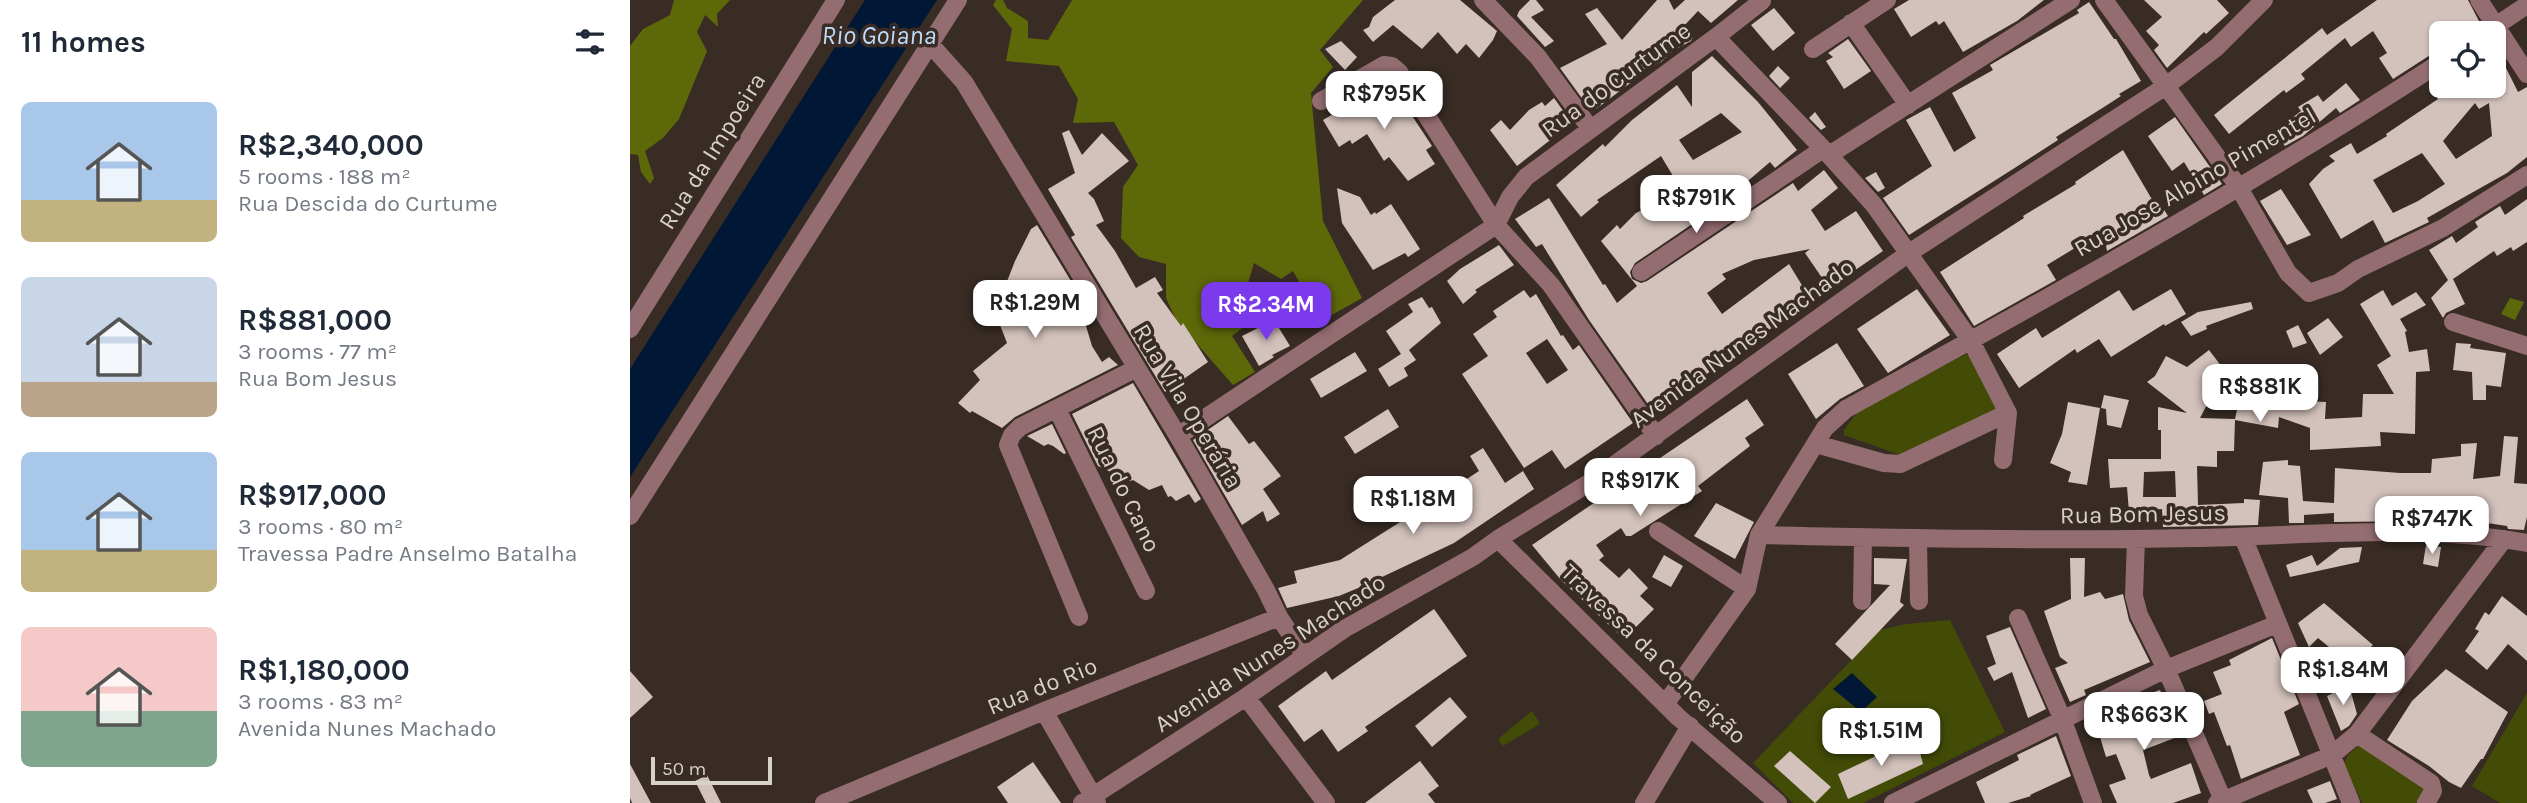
<!DOCTYPE html>
<html lang="en">
<head>
<meta charset="utf-8">
<style>
  :root { --surface:#fff; --page:#f6f6f7; --text:#1f2937; --muted:#747a83; --accent:#7c3aed }
  body { margin:0; font-family:Karla,sans-serif; background:var(--page); color:var(--text); height:100vh; display:flex; flex-direction:column; font-size:26px; white-space:nowrap }
  * { box-sizing:border-box; margin:0 }
  p { font-size:23px; color:var(--muted) }
  .icon { flex:none; width:38px; height:38px; fill:none; stroke:currentColor; stroke-width:2; stroke-linecap:round; stroke-linejoin:round }
  .map { position:relative; flex:1; overflow:hidden }
  .drawer { display:flex; flex-direction:column; background:var(--surface); width:630px }
  .drawer>* { flex:none }
  .controls { position:absolute; left:1799px; top:21px; display:grid; gap:14px }
  .controls a { display:grid; place-items:center; width:77px; height:77px; border-radius:10px; background:var(--surface); box-shadow:0 2px 5px #0004; font-size:35px }
  .scale { position:absolute; left:21px; bottom:18px; width:121px; box-sizing:border-box; padding-left:7px; border:4px solid #d8d0cb; border-top:0; font-size:19px; line-height:24px; white-space:nowrap; color:#d8d0cb; -webkit-text-stroke:5px #382c24; paint-order:stroke }
  .price { position:absolute; translate:-50% -60px; padding:0 16px; border-radius:14px; background:#fff; color:#222; font-size:23px; line-height:46px; filter:drop-shadow(0 2px 4px #0008) }
  .price::after { content:''; position:absolute; left:50%; top:42px; width:21px; height:16px; margin-left:-10px; background:inherit; clip-path:polygon(0 0,100% 0,50% 100%) }
  .price.selected { background:var(--accent); color:#fff }
  ul { padding:0; list-style:none }
  li { display:flex; align-items:center; gap:21px; height:175px; padding:0 21px }
  li span { display:grid; place-items:center; flex:none; width:196px; height:140px; border-radius:10px; color:#555 }
  li>.icon { margin-inline-start:auto }
  span .icon { width:84px; height:84px; fill:#fffc; stroke-width:1 }
  li b { font-size:30px }
  h2 { display:flex; justify-content:space-between; align-items:center; height:84px; padding:0 21px; font-size:30px }
  main { display:flex; flex:1; min-height:0 }
  .map>svg:first-child { display:block }
  .green { fill:#434c06 }
  .forest { fill:#5d6908 }
  .water { fill:#001835 }
  .building { fill:#d3c1bb; fill-rule:evenodd }
  .lines { fill:none; stroke-linecap:round; stroke-linejoin:round }
  .minor { stroke:#946d72; stroke-width:18 }
  .labels { text-anchor:middle; dominant-baseline:central; stroke-width:7; stroke-linejoin:round; paint-order:stroke }
  .street-label { font-size:24px; fill:#d8d0cb; stroke:#382c24 }
  .water-label { font-size:26px; font-style:italic; fill:#c0dbfe; stroke:#382c24 }
</style>
</head>
<body>
<main>
<section class="drawer">
<h2>11 homes<svg class="icon" aria-label="filters" viewBox="0 0 24 24"><path d="M4 7h16M4 17h16"/><circle cx="9" cy="7" r="2"/><circle cx="15" cy="17" r="2"/></svg></h2>
<ul>
<li><span style="background:linear-gradient(#a9c7e8 70%,#c2b280 0)"><svg class="icon" aria-label="home" viewBox="0 0 24 24"><path d="M3 11l9-7 9 7M6 9v11h12V9"/></svg></span><div><b>R$2,340,000</b><p>5 rooms · 188 m²</p><p>Rua Descida do Curtume</p></div></li>
<li><span style="background:linear-gradient(#c9d6e8 75%,#b9a48a 0)"><svg class="icon" aria-label="home" viewBox="0 0 24 24"><path d="M3 11l9-7 9 7M6 9v11h12V9"/></svg></span><div><b>R$881,000</b><p>3 rooms · 77 m²</p><p>Rua Bom Jesus</p></div></li>
<li><span style="background:linear-gradient(#a9c7e8 70%,#c2b280 0)"><svg class="icon" aria-label="home" viewBox="0 0 24 24"><path d="M3 11l9-7 9 7M6 9v11h12V9"/></svg></span><div><b>R$917,000</b><p>3 rooms · 80 m²</p><p>Travessa Padre Anselmo Batalha</p></div></li>
<li><span style="background:linear-gradient(#f6c9c9 60%,#7fa58c 0)"><svg class="icon" aria-label="home" viewBox="0 0 24 24"><path d="M3 11l9-7 9 7M6 9v11h12V9"/></svg></span><div><b>R$1,180,000</b><p>3 rooms · 83 m²</p><p>Avenida Nunes Machado</p></div></li>
</ul>
</section>
<div class="map">
<svg width="1897" height="803" viewBox="0 0 1897 803">
  <rect width="100%" height="100%" fill="#382c24"/>
  <path class="green" d="M1336 354 1342 357 1368 408 1366 412 1273 456 1214 435V430L1228 411Z
    M1320 620 1375 732 1233 803H1163L1123 763 1250 630 1276 624Z
    M1897 693V803H1870L1842 786Z
    M902 711 910 724 873 746 868 739Z
    M1731 743 1797 787 1790 803H1732L1714 764 1718 755Z"/>
  <path class="forest" d="M44 0H100L87 14 88 27 75 15 67 32 77 51 49 119 33 138 15 151 24 178 20 184 11 172 8 155 0 154V46L13 29 40 15Z
    M366 0H373L377 8 398 21V38L418 40 442 0H733L690 50 703 67 681 93 693 221 732 298 691 321 663 271 651 279 624 263 618 283 630 301 628 316 602 336 625 372 603 385 546 320 536 298V264L509 257 491 238 493 187 508 165 484 122 443 123 448 99 429 66 376 61 382 29 363 5Z
    M1880 298 1894 302 1885 320 1871 314Z"/>
  <path class="water" d="M235 0H307L0 477V369Z
    M1222 673 1247 697 1231 712 1203 689Z"/>
  <path class="building" d="M765 0H830L867 31 863 40 849 58 836 44 827 54 808 32 792 49 763 25 743 42 733 30 739 27 743 17Z
    M900 0H906L914 10 901 17 924 41 915 47 887 16 889 11Z
    M1027 0H1039L1044 10 1055 0H1108L1081 23 1068 11 1053 27 1063 37 1061 41 1043 51 1031 62 999 75 1003 81 966 109 956 104 930 68 977 44 955 14 967 8 992 40Z
    M1279 0H1414L1387 21 1333 52 1314 21 1309 25 1306 21 1281 37 1264 9Z
    M1514 0H1587L1599 13 1576 34 1574 32 1537 68 1524 50 1529 45 1516 31 1532 17Z
    M1747 0H1838L1850 23 1840 33H1811V51L1805 52 1763 79 1749 58 1757 53 1743 31 1721 47 1715 38 1671 74 1675 79 1656 93 1654 90 1599 134 1584 115 1692 28 1697 35Z
    M1459 2 1484 39H1486L1511 81 1489 94 1491 96 1474 107 1426 137 1428 140 1383 169 1279 235 1253 198 1302 166 1276 120 1300 107 1324 152 1346 138 1322 93 1363 70 1360 65 1449 13 1447 10Z
    M1144 8 1165 33 1143 51 1121 25Z
    M1218 39 1241 71 1214 89 1196 61 1203 57 1198 53Z
    M711 41 727 57 715 70 695 49Z
    M1864 44 1888 92 1897 87V157L1877 173 1797 218 1799 222 1755 243 1743 220 1711 239 1679 184 1693 169 1705 161 1699 156 1721 143 1727 154 1757 136 1756 134 1808 99 1805 94 1817 86H1864ZM1845 103 1849 109 1859 103 1862 136 1826 159 1813 141ZM1792 153 1815 184 1788 201 1763 213 1743 180Z
    M1082 56 1128 102 1167 150 1145 168 1140 162 1119 180 1085 200 1087 204 1078 209 1080 212 1005 263 1000 272 1002 279 1011 283 1017 281 1163 183 1168 191 1194 170 1208 188 1181 210 1195 231 1226 211 1253 251 1199 288 1175 253 1180 249 1124 260 1092 274 1096 279 1077 293 1092 314 1159 264 1181 300 1047 395 1022 410 959 320 912 244 906 247 885 219 919 198 973 285 975 284 987 303 1007 286 971 241 987 225 990 229 1006 213 1052 191 1031 156 967 200 969 202 951 217 926 185 973 144 975 147 1002 120 1047 85 1062 107V72ZM1091 113 1112 132 1063 160 1049 140Z
    M1148 66 1160 78 1150 88 1139 76Z
    M1716 83 1730 100 1710 113 1706 108 1673 136 1655 146 1644 132 1671 111 1668 107 1688 95 1693 102Z
    M753 85 764 96 767 93 802 146 796 150 805 164 778 181 759 157 754 161 737 134 722 144 720 140 709 147 693 120 705 113 703 110 718 101 721 107Z
    M924 98 942 123 887 166 860 130 871 120 880 130 899 110 912 102 915 106Z
    M1185 112 1196 127 1191 130 1179 118Z
    M1545 117 1592 184 1574 195 1554 162 1542 171 1518 136Z
    M439 130 452 155 472 133 499 161 458 193 464 199 474 221 466 225 485 251 506 288 525 277 533 290 527 293 551 326 553 323 578 362 535 392 441 237 445 235 418 189 445 173 432 133Z
    M1493 150 1527 208 1531 205 1538 216 1477 251 1473 231 1417 265 1426 280 1344 326 1310 272 1394 218 1393 216 1446 184 1445 182Z
    M1246 172 1255 188 1248 192 1235 178Z
    M707 188 730 197 741 215 745 212 746 214 761 204 790 249 778 257 775 253 743 270 712 223Z
    M1651 189 1681 235 1657 245 1630 201Z
    M1897 199V242L1883 251 1881 247 1867 256 1864 251 1823 279 1835 304 1816 313 1813 318 1801 298 1818 280 1799 250 1822 236 1826 243 1848 227 1845 222 1870 206 1875 215Z
    M407 225 444 286 440 287 457 314 453 316 462 346 472 362 479 357 488 365 385 417 372 428 342 411 340 413 328 403 350 380 343 371 377 343 365 312 385 261 401 229Z
    M869 245 884 265 845 290 847 292 833 304 817 281 830 269Z
    M1287 289 1320 335 1258 373 1227 329Z
    M1541 289 1556 314 1535 326 1534 324 1481 357 1469 339 1447 353 1445 349 1389 388 1367 354 1406 328 1412 338 1489 290 1503 311Z
    M894 290 900 298 906 294 931 336 933 335 943 350 949 345 1003 423 935 469 922 450 894 468 832 374 858 356 843 334 867 317 863 311ZM917 339 938 370 917 384 896 353Z
    M1753 290 1762 306 1786 292 1796 305 1770 319 1777 331 1775 332 1779 352 1797 349 1800 371 1786 372 1785 434 1750 432 1751 446 1680 450V428L1649 417 1648 428 1605 420 1604 451H1587V467L1567 466 1568 505 1614 503V499L1630 500 1628 525 1533 527 1532 509 1499 512 1497 487 1480 488 1478 459H1531V430H1528V407L1557 413 1517 382 1525 376 1536 356 1557 367 1579 350 1602 380 1581 397 1570 418 1605 419 1611 391 1618 399 1622 379 1634 382 1633 387 1671 401 1696 402 1695 419 1732 417 1733 394H1764L1747 365 1761 356 1730 304ZM1545 471 1546 497H1513L1514 472Z
    M792 297 799 308 802 307 811 323 779 350 786 360 774 368 778 376 759 387 748 369 771 354 756 331 783 312 778 304Z
    M1621 302 1623 309 1576 326 1577 329 1561 336 1551 322 1568 312Z
    M1698 318 1713 337 1690 355 1677 333Z
    M644 320 660 346 642 355 644 357 629 366 612 336Z
    M1668 325 1677 343 1663 348 1656 331Z
    M1207 343 1234 386 1210 399 1186 419 1158 374Z
    M1826 343 1841 344 1840 348 1876 353 1871 387 1856 385V400H1843L1842 372 1823 370Z
    M725 352 737 371 691 398 680 379Z
    M503 383 571 499 565 503 559 494 546 501 541 496 538 497 532 485 519 490 503 480 500 481 468 466 442 414Z
    M1474 395 1499 400 1491 428 1477 425 1476 409 1471 408Z
    M1117 399 1134 425 1115 438 1120 446 1068 486 1072 491 1001 536H996L991 528 966 545 974 556 969 560 989 578 999 568 1018 588 1010 596 1024 609 994 639 931 580 902 545Z
    M1438 402 1470 408 1457 485 1438 482 1441 472 1420 463 1432 434Z
    M758 409 769 427 725 454 714 437Z
    M598 416 619 444 624 441 651 476 633 489 650 514 637 522 633 511 612 525 563 440Z
    M422 424 436 453 434 454 423 446 418 444 414 446 397 436Z
    M1874 436 1888 437 1884 483 1897 484V517L1894 530 1878 529 1877 526 1857 523 1859 515H1828V519L1787 521 1704 522V513L1674 515V523H1659L1658 498 1629 495 1633 462 1658 460V465L1670 466 1673 501 1704 503 1705 468 1770 473H1801L1802 459 1831 456V444L1847 443 1843 479 1870 476Z
    M853 448 875 483 893 471 904 489 824 543 733 586 709 596 657 608 648 588 667 583 664 571 710 560 805 500 849 471 840 456Z
    M1086 503 1124 522 1105 559 1064 536Z
    M1796 545 1811 547 1808 567 1793 564Z
    M1732 547 1729 562 1660 577 1656 565 1682 555 1687 566 1710 548Z
    M1034 555 1053 566 1041 587 1022 577Z
    M1244 558 1277 559 1270 602 1274 605 1222 660 1205 644 1260 585 1244 584Z
    M1440 558H1455L1454 597 1470 592 1475 599 1493 594 1499 620 1520 662 1454 690 1456 695 1440 702 1425 668 1438 663 1430 657 1414 611 1441 599Z
    M1872 596 1897 616V661L1878 644 1857 670 1835 651 1849 631 1845 629 1855 612 1859 615Z
    M1694 603 1743 645 1721 665 1688 638 1679 647 1668 623Z
    M804 609 837 656 735 727 738 731 708 752 692 729 674 742 648 706 696 671 702 680Z
    M1380 627 1416 709 1398 718 1382 672 1364 681 1357 668 1366 664 1356 636Z
    M1642 638 1669 704 1654 712 1670 755 1611 779 1600 745 1597 746 1584 712 1579 714 1574 701 1592 694 1583 672 1601 665 1599 660Z
    M1733 662 1752 679 1743 690 1723 680Z
    M1816 669 1878 712 1853 759H1851L1831 788 1819 782 1799 766 1757 740 1782 701Z
    M0 671 23 697 0 718Z
    M1719 685 1727 714 1719 726 1711 731 1697 696Z
    M1530 690 1550 736 1513 750 1519 775 1521 779 1561 763 1571 793 1543 803H1487L1479 785 1496 779 1486 754 1476 757 1470 737 1472 736 1465 720 1493 709 1491 704 1493 703Z
    M820 697 837 717 802 747 785 726Z
    M1426 736 1441 776 1400 795 1401 796 1378 803H1355L1346 782 1389 760 1387 755Z
    M1286 737 1293 764 1218 799 1208 774Z
    M1160 751 1201 787 1185 803 1144 766Z
    M790 761 809 786 798 794 805 803H735Z
    M403 762 431 803H378L367 787Z
    M0 764 21 803H2L0 798Z
    M77 775 91 803H76L65 781Z
    M1700 781 1707 799 1695 803H1683L1677 790Z"/>
  <g class="lines">
    <path class="minor" d="M853 0 908 57 960 128
      M1474 0 1608 186 1658 273 1679 293 1708 283 1728 269 1813 228 1897 175
      M1849 0 1897 74
      M1221 23 1278 105
      M1855 33 1897 5
      M1086 37 1132 1
      M301 45 334 82 548 436 636 590 649 617 675 656
      M1183 49 1257 0
      M691 101 754 65 762 66 769 72 866 225 921 285 1026 436
      M1199 155 1441 0
      M1011 272 1193 149
      M1823 322 1897 346
      M0 329 206 0
      M427 409 516 591
      M548 436 866 225 880 197 896 177 1086 37 1199 155 1244 205 1341 341 1378 413 1373 460
      M1186 444 1254 463 1270 464 1378 413
      M0 516 328 0
      M1028 531 1117 589
      M1129 535C1274 538 1419 541 1564 538 1674 536 1787 523 1897 543
      M1613 537 1721 803
      M1288 538 1289 601
      M868 539 1048 717 1148 803
      M1506 539 1504 596 1509 615 1536 669 1593 800
      M1232 601 1233 537
      M449 617 378 445 382 435 390 427 507 368
      M1388 618 1432 718 1463 803
      M616 697 696 803
      M1036 703 1117 589 1129 535 1195 428 1216 409C1417 299 1619 187 1811 62
      M414 711 467 803
      M1727 734 1801 783 1803 791 1796 803
      M194 803 414 711 649 617
      M452 803 616 697 714 629 843 557 868 539 959 483 1279 253 1536 86 1587 47 1634 0
      M1014 803 1060 726
      M1263 803 1536 669 1647 624
      M1587 803 1702 755 1727 734 1874 539"/>
  </g>
  <g class="labels">
    <g class="street-label">
      <text transform="translate(986 80) rotate(-36)">Rua do Curtume</text>
      <text transform="translate(82 151) rotate(-58)">Rua da Impoeira</text>
      <text transform="translate(1565 182) rotate(-30)">Rua Jose Albino Pimentel</text>
      <text transform="translate(1112 343) rotate(-36)">Avenida Nunes Machado</text>
      <text transform="translate(558 406) rotate(59)">Rua Vila Operária</text>
      <text transform="translate(494 489) rotate(64)">Rua do Cano</text>
      <text transform="translate(1513 514) rotate(-1)">Rua Bom Jesus</text>
      <text transform="translate(640 653) rotate(-33)">Avenida Nunes Machado</text>
      <text transform="translate(1024 654) rotate(44)">Travessa da Conceição</text>
      <text transform="translate(412 686) rotate(-22)">Rua do Rio</text>
    </g>
    <g class="water-label">
      <text x="249" y="35">Rio Goiana</text>
    </g>
  </g>
</svg>
<div class="controls">
<a><svg class="icon" aria-label="locate" viewBox="0 0 24 24"><circle cx="12" cy="12" r="6"/><path d="M12 2v4M12 18v4M2 12h4M18 12h4"/></svg></a>
</div>
<div class="scale">50 m</div>
<b class="price" style="left:754px;top:131px">R$795K</b>
<b class="price" style="left:1066px;top:235px">R$791K</b>
<b class="price" style="left:405px;top:340px">R$1.29M</b>
<b class="price selected" style="left:636px;top:342px">R$2.34M</b>
<b class="price" style="left:1630px;top:424px">R$881K</b>
<b class="price" style="left:1010px;top:518px">R$917K</b>
<b class="price" style="left:783px;top:536px">R$1.18M</b>
<b class="price" style="left:1802px;top:556px">R$747K</b>
<b class="price" style="left:1713px;top:707px">R$1.84M</b>
<b class="price" style="left:1514px;top:752px">R$663K</b>
<b class="price" style="left:1251px;top:768px">R$1.51M</b>
</div>
</main>
</body>
</html>
